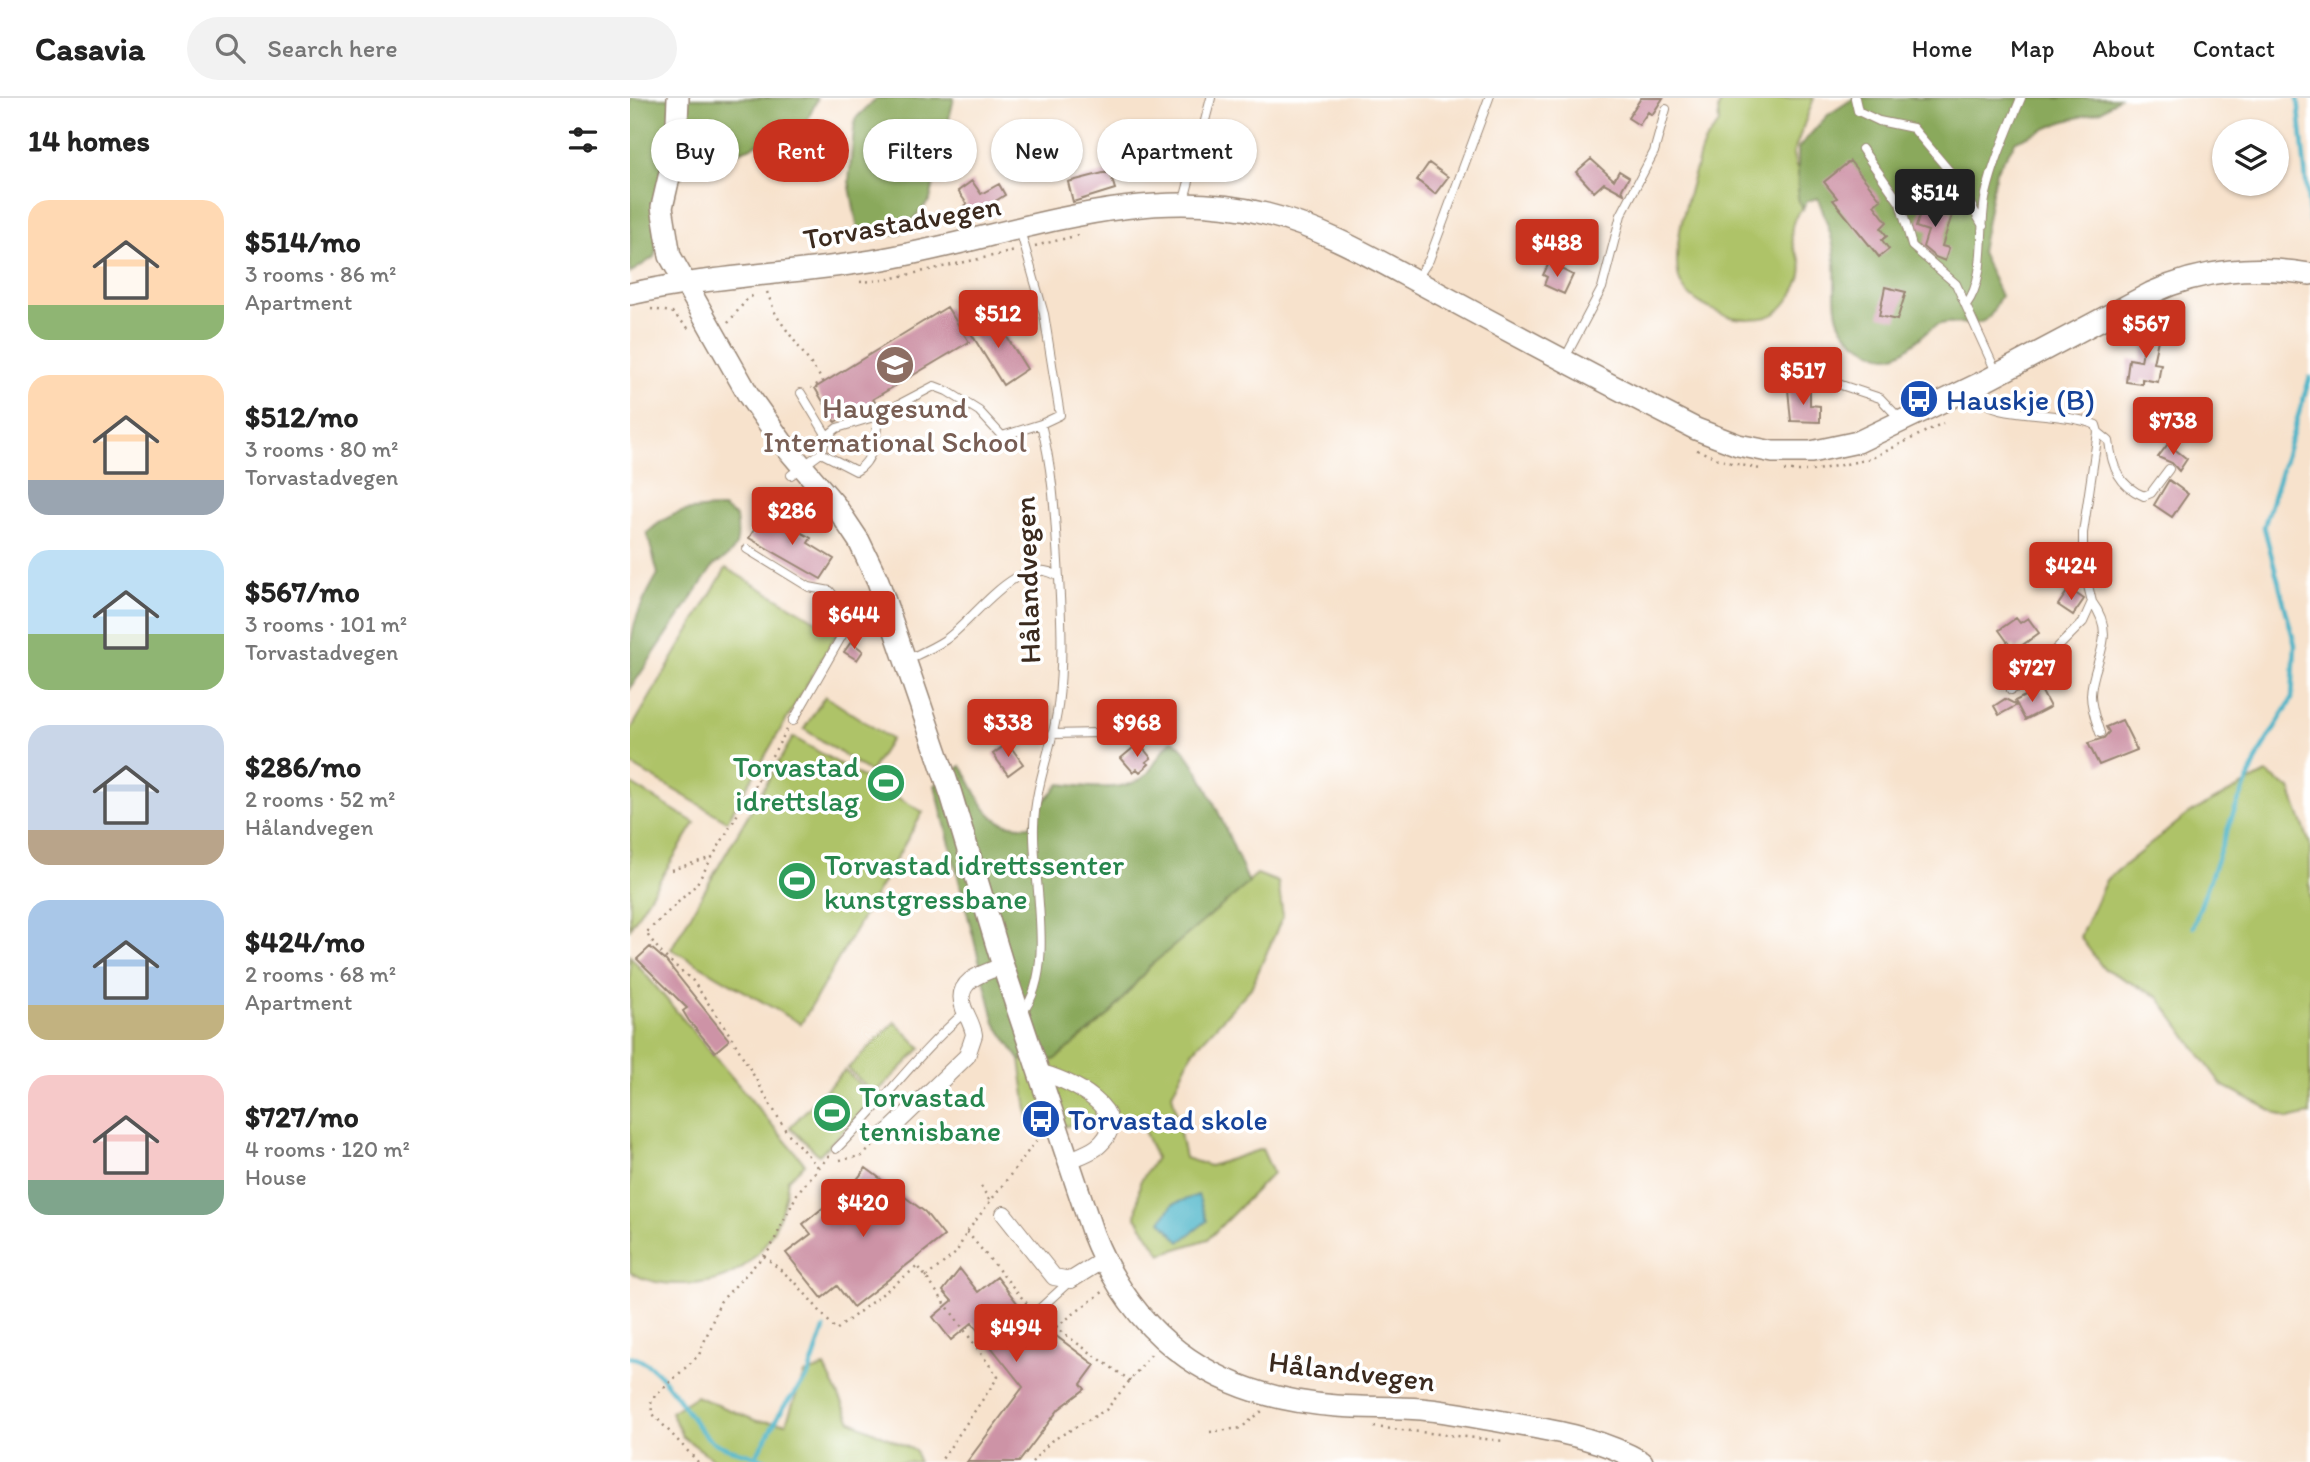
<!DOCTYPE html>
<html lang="en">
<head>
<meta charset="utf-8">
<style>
  :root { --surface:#fff; --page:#f2f2f2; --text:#222; --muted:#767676; --line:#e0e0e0; --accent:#c8321e }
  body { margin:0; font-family:Itim,sans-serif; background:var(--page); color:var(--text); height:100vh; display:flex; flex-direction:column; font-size:26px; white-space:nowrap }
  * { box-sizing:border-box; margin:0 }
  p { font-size:23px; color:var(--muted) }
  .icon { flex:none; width:38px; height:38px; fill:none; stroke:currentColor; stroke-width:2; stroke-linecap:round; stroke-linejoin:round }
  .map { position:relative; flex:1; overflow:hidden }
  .drawer { display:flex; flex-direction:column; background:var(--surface); width:630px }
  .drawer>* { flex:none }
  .hud { position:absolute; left:21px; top:21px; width:665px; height:63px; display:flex; gap:14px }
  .controls { position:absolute; left:1582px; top:21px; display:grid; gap:14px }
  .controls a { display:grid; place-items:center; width:77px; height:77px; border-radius:50%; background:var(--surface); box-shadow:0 2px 5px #0004; font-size:35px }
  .price { position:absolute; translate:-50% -60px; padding:0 16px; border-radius:7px; background:var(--accent); color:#fff; font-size:23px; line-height:46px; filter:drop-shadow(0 2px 4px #0008) }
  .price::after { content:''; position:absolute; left:50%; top:42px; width:21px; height:16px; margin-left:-10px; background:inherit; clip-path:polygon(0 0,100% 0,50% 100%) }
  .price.on { background:#222; color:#fff }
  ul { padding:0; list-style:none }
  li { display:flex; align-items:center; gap:21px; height:175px; padding:0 28px }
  li span { display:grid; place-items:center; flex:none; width:196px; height:140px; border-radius:21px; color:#555 }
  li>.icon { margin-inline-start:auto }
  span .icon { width:84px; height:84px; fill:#fffc; stroke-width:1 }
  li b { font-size:30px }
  h2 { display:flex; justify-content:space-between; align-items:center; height:84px; padding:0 28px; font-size:30px }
  .chip { padding:0 24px; border-radius:32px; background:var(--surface); box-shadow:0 2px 5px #0004; font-size:24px; line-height:63px }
  .chip.on { background:var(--accent); color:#fff }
  header { display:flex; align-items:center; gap:42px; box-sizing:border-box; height:98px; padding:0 35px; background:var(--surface); border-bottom:2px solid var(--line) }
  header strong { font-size:33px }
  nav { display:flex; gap:38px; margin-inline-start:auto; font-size:24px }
  .search { width:490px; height:63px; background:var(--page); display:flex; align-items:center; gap:18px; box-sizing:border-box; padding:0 24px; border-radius:38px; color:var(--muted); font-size:26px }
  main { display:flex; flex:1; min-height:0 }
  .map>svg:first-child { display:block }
  .green { fill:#aec367; stroke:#747642; stroke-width:2 }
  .forest { fill:#8aa95c; stroke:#626a3d; stroke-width:2 }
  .water { fill:#4ab4c8; stroke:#426f73; stroke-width:2 }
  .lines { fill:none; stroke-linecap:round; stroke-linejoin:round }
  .stream { stroke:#4ab4c8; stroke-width:4.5 }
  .building { fill:#cd93a6 }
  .lane-casing { stroke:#998675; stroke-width:10 }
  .street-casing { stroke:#998675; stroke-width:18 }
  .secondary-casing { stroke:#998675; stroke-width:24 }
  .path { stroke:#998675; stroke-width:2.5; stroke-dasharray:2 5; stroke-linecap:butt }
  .lane { stroke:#fff; stroke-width:8 }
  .street { stroke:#fff; stroke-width:16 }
  .secondary { stroke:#fff; stroke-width:21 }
  .labels { text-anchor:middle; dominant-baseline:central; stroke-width:7; stroke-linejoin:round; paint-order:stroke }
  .street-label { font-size:30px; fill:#3b2a1e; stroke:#fff }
  .transit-label { font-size:30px; fill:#164399; stroke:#fff; text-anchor:start }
  .education-label { font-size:30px; fill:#785e54; stroke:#fff }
  .leisure-label { font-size:30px; fill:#27864d; stroke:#fff; text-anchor:start }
</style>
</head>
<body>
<header>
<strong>Casavia</strong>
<div class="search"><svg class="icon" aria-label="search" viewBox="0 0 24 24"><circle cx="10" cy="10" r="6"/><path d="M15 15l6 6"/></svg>Search here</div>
<nav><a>Home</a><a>Map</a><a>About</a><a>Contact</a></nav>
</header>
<main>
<section class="drawer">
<h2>14 homes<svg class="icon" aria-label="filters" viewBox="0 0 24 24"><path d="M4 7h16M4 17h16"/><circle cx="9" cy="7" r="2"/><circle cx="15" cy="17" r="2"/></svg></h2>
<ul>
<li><span style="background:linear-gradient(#ffd9b3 75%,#8fb573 0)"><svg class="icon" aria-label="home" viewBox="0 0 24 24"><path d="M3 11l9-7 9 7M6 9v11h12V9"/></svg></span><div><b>$514/mo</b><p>3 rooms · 86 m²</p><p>Apartment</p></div></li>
<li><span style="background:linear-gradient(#ffd9b3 75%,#9aa5b1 0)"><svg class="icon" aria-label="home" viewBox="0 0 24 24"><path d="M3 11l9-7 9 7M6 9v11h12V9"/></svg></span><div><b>$512/mo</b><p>3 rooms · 80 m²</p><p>Torvastadvegen</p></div></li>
<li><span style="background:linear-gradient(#bfe0f5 60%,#8fb573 0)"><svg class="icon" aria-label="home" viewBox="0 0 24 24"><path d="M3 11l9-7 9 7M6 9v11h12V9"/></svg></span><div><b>$567/mo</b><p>3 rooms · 101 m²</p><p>Torvastadvegen</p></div></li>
<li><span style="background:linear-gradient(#c9d6e8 75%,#b9a48a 0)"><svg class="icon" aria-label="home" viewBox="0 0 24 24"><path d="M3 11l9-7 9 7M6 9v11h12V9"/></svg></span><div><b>$286/mo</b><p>2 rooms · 52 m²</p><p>Hålandvegen</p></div></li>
<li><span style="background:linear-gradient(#a9c7e8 75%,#c2b280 0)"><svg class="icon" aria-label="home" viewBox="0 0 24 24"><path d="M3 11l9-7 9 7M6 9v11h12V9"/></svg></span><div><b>$424/mo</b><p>2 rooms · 68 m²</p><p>Apartment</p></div></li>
<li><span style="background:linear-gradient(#f6c9c9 75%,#7fa58c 0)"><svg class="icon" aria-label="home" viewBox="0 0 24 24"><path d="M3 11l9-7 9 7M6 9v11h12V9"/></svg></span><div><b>$727/mo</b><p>4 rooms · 120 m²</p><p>House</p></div></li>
</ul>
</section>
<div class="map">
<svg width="1680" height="1364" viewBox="0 0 1680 1364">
  <rect width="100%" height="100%" fill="#fff"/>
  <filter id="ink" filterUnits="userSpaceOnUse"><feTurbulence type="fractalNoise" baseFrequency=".0143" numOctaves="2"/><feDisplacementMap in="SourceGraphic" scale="14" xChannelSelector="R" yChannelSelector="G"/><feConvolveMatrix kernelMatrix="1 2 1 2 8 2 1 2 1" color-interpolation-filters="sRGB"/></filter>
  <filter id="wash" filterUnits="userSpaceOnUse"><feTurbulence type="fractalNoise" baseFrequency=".00686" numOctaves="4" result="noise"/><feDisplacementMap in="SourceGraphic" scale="28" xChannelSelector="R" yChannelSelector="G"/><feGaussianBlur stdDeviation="1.57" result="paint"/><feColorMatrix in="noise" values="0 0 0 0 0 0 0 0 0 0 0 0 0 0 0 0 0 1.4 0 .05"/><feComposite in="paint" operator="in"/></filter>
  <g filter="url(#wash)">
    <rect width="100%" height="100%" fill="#f7e2cc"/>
    <path class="green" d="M1093 0H1184L1163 56 1166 69 1172 76 1175 107C1163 118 1158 133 1164 150 1165 155 1170 159 1171 164 1175 181 1159 205 1146 215 1134 223 1107 222 1094 217 1080 211 1064 204 1054 191 1034 165 1062 86 1070 56L1074 45 1089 25 1088 10Z
      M96 470 207 535 97 723 0 666V633Z
      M195 598 261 641 240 674 174 631Z
      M163 639 293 714 171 926 41 851Z
      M1636 675 1660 691 1680 746V1016L1658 1021 1592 987 1528 899 1473 870 1450 839 1476 782 1558 716Z
      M0 685 65 725 0 830Z
      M627 776 648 784 653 818 621 890 562 954 542 996 555 1060 580 1068 632 1051 643 1075 578 1141 531 1156 506 1119 510 1084 526 1060 513 1030 471 1021 431 1029 398 1019 390 962H424L479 917 520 868Z
      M0 858 175 1066 158 1081C151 1141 116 1188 52 1186 33 1186 16 1184 0 1174Z
      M265 924 291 950 244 997 218 970Z
      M215 972 244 1001 189 1057 160 1029Z
      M195 1269 221 1323 286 1353 288 1364H87L52 1338 41 1314 66 1298 127 1323 156 1325 174 1276Z"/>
    <path class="forest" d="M0 0H186L187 2 177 23 119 50 67 68 48 81 24 159 0 175Z
      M247 0H324L300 102 270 136 229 138 219 83 225 21Z
      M1224 0H1489L1471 13 1432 24 1386 43 1366 73 1351 154 1371 198C1366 204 1364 215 1358 220 1340 234 1321 217 1302 230 1289 239 1275 258 1257 258 1249 258 1239 252 1232 248 1196 226 1207 198 1205 162 1204 141 1195 120 1188 100L1177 103 1173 111 1168 101V50L1198 17Z
      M93 410 106 419C110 445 108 454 84 467L0 591C0 535 0 524 28 476L17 435C43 411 59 411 93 410Z
      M543 642C570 659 604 753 619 785L520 868 479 917 424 962H390L365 925 305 687 331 668C352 700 353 731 400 728L415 702 430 686C454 689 497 695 516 677 527 666 530 651 543 642Z"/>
    <path class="water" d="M568 1097 577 1123 550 1144 531 1123 543 1106Z"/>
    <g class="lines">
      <path class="stream" d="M1668 0 1680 124
        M1563 829 1603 716 1630 654 1662 601 1665 547 1634 429 1680 279
        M0 1259C34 1263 57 1324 82 1343 97 1354 121 1353 138 1364
        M127 1356 153 1310 178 1278 194 1231"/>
    </g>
    <g id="blocks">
      <path class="building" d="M1011 0H1033L1022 17 1018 14 1009 27 998 20Z
        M961 61 984 82 989 73 999 79 992 91 994 96 974 85 964 94 946 74Z
        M1220 63 1251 102 1244 107 1257 124 1251 130 1257 138 1252 142 1259 151 1249 159 1203 102 1207 100 1194 84Z
        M799 65 818 79 805 96 787 82Z
        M473 75H480L485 91 443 104 438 84Z
        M342 83 351 96 369 86 375 97 339 120 332 110 337 106 328 93Z
        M1293 105 1323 114 1312 148 1319 150 1315 163 1305 159 1293 149 1298 133 1286 129Z
        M919 165 943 177 934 196 914 187 917 179 913 177Z
        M1255 189 1276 194 1267 222 1249 218Z
        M317 209 339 244 243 301 245 304 229 314 227 311 205 324 185 290Z
        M363 217 397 271 373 287 339 232Z
        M1518 226 1531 228 1523 265 1531 266 1528 284 1512 281V286L1496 284 1499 261 1511 263Z
        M1158 291 1180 292V307L1190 308V324L1161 323Z
        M1538 346 1557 361 1549 373 1542 365 1528 359Z
        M1539 382 1558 396 1542 419 1524 407Z
        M132 419 163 435 165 431 181 440 178 445 204 461 191 481 119 440Z
        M1439 491 1454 501 1443 517 1428 507Z
        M1386 520 1390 525 1398 520 1409 535 1387 551 1384 547 1381 549 1369 532Z
        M221 544 233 553 227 562 214 554Z
        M1410 590 1420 609 1395 622 1385 603Z
        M1375 601 1387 607 1369 617 1364 608Z
        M405 617 407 633 396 635 393 619Z
        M1492 622 1507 652 1469 667 1458 645 1474 640 1479 634 1476 629Z
        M378 645 393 666 378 677 363 656Z
        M509 645 521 660 516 664 519 666 510 674 507 671 503 674 491 660Z
        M20 849 36 863 99 942 85 954 59 923 53 913 57 910 7 861Z
        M236 1070 295 1114 314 1138 223 1209 207 1188 192 1200 156 1155 181 1136 173 1126 225 1084Z
        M330 1171 348 1194 367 1179 409 1233 414 1229 465 1267 451 1286 455 1291 429 1311 389 1364H337L393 1289 342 1225 321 1242 303 1219 322 1203 313 1193Z"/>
    </g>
  </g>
  <g filter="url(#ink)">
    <use href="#blocks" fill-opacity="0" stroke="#998675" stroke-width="2"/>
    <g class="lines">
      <g class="lane-casing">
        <path id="lane" d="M1225 0 1228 13 1249 23 1283 30 1326 81 1353 128
          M1232 51 1270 105 1282 148 1326 186 1367 276
          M553 106 581 0
          M390 132 414 216 430 317 411 326C423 372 425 417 428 464 431 512 434 559 428 608 423 648 405 686 404 728 402 781 427 872 392 915
          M787 180 799 162 859 0
          M1336 207C1358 177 1348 130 1356 96 1364 62 1378 32 1391 0
          M935 260 972 190 991 117 1024 54 1036 11
          M1193 281 1250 300 1271 322
          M1346 288C1349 295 1352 301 1358 306 1373 318 1438 314 1466 327L1468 334 1453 435V467L1462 504 1453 524 1414 563 1403 581 1381 592
          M171 295 197 338
          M1468 334 1479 343C1482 369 1489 388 1514 398L1521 395 1539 371
          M191 355 226 373C243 364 248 337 247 318
          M161 377 191 355 197 338 207 330 247 318 304 288 317 293 349 313 372 338 411 326
          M117 451 179 489 200 493 208 503 218 527
          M1462 504C1489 540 1462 562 1461 597 1461 610 1466 623 1470 635
          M276 562C289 556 303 550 315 542 345 522 389 451 429 479
          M163 623 218 527 242 506
          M422 636 515 634
          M206 1051C251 1007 288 955 335 914
          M405 1215 441 1182"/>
      </g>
      <g class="street-casing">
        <path id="street" d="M408 974C435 980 510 1014 467 1049 459 1055 447 1059 438 1063
          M255 1037 337 958 344 937C343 928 338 920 334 911 323 883 352 875 373 868
          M374 1116 424 1179 441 1182 473 1162"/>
      </g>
      <g class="secondary-casing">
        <path id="secondary" d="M48 0 46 49 32 109 40 158 119 298 154 347 205 407 229 443 248 483 321 696 373 868 463 1136C506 1245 590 1300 707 1308 735 1310 763 1309 791 1311 826 1314 861 1322 896 1328 936 1335 976 1343 1012 1364
          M0 196C79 178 161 176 241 163 370 143 505 82 636 116 698 131 755 167 810 196 895 242 980 287 1066 331L1108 347 1143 354H1181L1228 344 1357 282 1521 195C1573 171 1624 167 1680 176"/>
      </g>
      <path class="path" d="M405 148 449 137
        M230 184 254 182 385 153
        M137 194 146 217 193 283 181 290
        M21 211 42 214 59 231
        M98 225 118 200 127 196
        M1067 352 1097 364 1130 371
        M1154 373H1176
        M1182 373 1240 361 1313 325
        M157 632 66 787 16 835 33 857 63 883 102 940 156 1033 188 1069
        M41 772 83 759
        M210 1062 232 1058 244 1047
        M351 1088 361 1105
        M337 1134 398 1207
        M134 1158 166 1185 206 1232 288 1168 368 1279 310 1364
        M296 1179 326 1155 337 1134 412 1035
        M413 1221 502 1284
        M426 1229 474 1193
        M744 1329 873 1343
        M580 1334 611 1330 632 1313
        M68 1364 22 1315 21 1302 69 1257 90 1204 140 1151 168 1094 199 1058
        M402 1364 421 1343 476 1312 522 1255"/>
      <use href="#lane" class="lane"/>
      <use href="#street" class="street"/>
      <use href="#secondary" class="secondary"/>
    </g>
  </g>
  <defs>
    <g id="school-disc" transform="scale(2.0125)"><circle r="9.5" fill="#8d6e63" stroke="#fff"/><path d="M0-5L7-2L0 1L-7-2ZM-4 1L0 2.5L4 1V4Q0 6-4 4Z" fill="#fff"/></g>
    <g id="bus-disc" transform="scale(2.0125)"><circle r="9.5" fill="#1a4fb4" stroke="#fff"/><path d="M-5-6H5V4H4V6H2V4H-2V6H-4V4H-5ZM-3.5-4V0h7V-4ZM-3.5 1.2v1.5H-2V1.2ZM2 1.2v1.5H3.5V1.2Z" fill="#fff"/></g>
    <g id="stadium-disc" transform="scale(2.0125)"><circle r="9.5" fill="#2e9e5b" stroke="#fff"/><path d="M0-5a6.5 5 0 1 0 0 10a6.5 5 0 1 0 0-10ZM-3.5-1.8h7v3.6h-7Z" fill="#fff"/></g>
  </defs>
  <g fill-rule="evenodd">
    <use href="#school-disc" x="265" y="267"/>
    <use href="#bus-disc" x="1289" y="301"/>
    <use href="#stadium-disc" x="256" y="685"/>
    <use href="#stadium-disc" x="167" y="783"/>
    <use href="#stadium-disc" x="202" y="1015"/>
    <use href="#bus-disc" x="411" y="1021"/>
  </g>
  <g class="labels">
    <g class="street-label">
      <text transform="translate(272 124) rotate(-10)">Torvastadvegen</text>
      <text transform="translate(397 482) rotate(-92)">Hålandvegen</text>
      <text transform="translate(722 1273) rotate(7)">Hålandvegen</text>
    </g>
    <g class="transit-label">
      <text x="1316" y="301">Hauskje (B)</text>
      <text x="438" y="1021">Torvastad skole</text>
    </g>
    <g class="education-label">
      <text x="265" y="309">Haugesund<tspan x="265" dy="34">International School</tspan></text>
    </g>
    <g class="leisure-label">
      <text x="229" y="668" text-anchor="end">Torvastad<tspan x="229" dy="34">idrettslag</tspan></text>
      <text x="194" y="766">Torvastad idrettssenter<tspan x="194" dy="34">kunstgressbane</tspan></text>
      <text x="229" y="998">Torvastad<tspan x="229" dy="34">tennisbane</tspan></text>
    </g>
  </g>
</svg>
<div class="controls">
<a><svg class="icon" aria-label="layers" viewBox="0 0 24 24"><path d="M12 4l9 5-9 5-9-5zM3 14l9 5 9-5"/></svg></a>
</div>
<b class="price on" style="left:1305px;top:131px">$514</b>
<b class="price" style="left:927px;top:181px">$488</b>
<b class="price" style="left:368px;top:252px">$512</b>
<b class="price" style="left:1516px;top:262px">$567</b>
<b class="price" style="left:1173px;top:309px">$517</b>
<b class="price" style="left:1543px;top:359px">$738</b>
<b class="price" style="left:162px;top:449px">$286</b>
<b class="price" style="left:1441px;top:504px">$424</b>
<b class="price" style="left:224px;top:553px">$644</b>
<b class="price" style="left:1402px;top:606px">$727</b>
<b class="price" style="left:378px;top:661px">$338</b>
<b class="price" style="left:507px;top:661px">$968</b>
<b class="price" style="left:233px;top:1141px">$420</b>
<b class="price" style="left:386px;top:1266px">$494</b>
<div class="hud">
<a class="chip">Buy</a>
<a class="chip on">Rent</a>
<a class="chip">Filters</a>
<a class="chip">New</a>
<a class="chip">Apartment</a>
</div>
</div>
</main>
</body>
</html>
